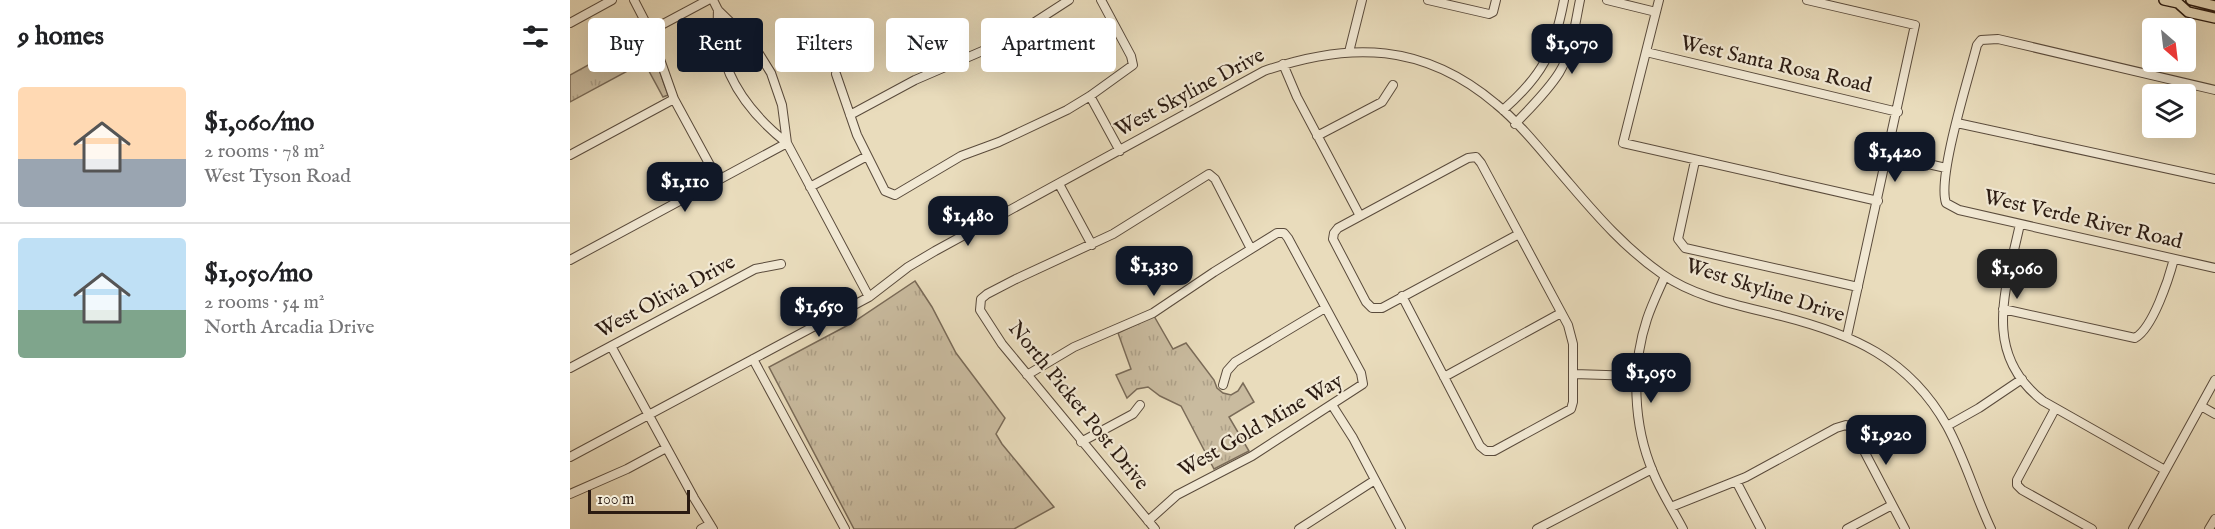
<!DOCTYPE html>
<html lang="en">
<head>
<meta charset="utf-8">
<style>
  :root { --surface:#fff; --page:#f2f2f2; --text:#202124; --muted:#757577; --line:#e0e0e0; --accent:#111827 }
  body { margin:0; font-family:"IM FELL English",serif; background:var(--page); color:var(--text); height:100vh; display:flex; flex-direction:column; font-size:22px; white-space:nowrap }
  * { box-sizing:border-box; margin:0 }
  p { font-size:20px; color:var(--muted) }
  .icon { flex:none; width:33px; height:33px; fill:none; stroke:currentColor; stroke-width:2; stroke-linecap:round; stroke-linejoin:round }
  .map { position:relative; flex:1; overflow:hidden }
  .sheet { display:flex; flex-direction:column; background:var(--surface); width:570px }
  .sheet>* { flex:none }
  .guide { position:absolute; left:18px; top:18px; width:570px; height:54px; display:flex; gap:12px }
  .needle { width:39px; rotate:152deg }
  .fabs { position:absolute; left:1572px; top:18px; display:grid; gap:12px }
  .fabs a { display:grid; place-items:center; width:54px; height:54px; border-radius:6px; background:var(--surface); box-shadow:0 6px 24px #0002; font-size:30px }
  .scale { position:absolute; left:18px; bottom:15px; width:102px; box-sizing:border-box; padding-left:6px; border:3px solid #2b1b12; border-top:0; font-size:16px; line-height:21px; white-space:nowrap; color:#2b1b12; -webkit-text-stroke:4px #f1e8d3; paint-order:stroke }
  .price { position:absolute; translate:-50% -51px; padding:0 14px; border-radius:12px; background:var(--accent); color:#fff; font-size:20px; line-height:39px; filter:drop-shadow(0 2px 3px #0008) }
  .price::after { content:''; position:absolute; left:50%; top:36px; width:18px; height:14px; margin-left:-9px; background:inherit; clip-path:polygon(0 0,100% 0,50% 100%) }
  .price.on { background:#222; color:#fff }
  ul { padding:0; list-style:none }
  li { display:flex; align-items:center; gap:18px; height:150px; padding:0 18px }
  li+li { border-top:2px solid var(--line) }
  li span { display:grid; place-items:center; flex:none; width:168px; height:120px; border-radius:6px; color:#555 }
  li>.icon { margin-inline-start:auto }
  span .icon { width:72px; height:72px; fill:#fffc; stroke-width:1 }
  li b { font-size:26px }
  h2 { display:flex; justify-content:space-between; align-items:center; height:72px; padding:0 18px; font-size:26px }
  .pill { padding:0 21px; border-radius:6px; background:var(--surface); box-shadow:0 6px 24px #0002; font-size:21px; line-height:54px }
  .pill.on { background:var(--accent); color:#fff }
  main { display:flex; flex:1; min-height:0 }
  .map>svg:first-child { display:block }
  .park { fill:url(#park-tufts); stroke:#7a6b58; stroke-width:1.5 }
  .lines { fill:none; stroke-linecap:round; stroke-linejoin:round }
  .minor-casing { stroke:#5a4b3c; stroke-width:10 }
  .major-casing { stroke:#2b1b12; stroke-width:12 }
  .minor { stroke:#f1e8d3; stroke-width:8 }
  .major { stroke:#e9dcbc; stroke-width:9 }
  .labels { text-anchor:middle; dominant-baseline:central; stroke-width:4.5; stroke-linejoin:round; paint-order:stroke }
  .street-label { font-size:21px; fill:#2b1b12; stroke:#f1e8d3 }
</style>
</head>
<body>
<main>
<section class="sheet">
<h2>9 homes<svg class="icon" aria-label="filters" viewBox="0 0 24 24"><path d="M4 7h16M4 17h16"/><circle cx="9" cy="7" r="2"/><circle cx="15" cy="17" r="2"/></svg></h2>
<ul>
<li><span style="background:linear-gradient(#ffd9b3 60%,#9aa5b1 0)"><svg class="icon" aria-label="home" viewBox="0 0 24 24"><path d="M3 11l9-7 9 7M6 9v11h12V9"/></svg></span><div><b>$1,060/mo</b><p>2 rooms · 78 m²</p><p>West Tyson Road</p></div></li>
<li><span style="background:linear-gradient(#bfe0f5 60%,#7fa58c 0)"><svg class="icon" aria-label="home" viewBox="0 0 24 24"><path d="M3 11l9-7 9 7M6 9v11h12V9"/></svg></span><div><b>$1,050/mo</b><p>2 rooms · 54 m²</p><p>North Arcadia Drive</p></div></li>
</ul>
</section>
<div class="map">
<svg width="1645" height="529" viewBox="0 0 1645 529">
  <defs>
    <pattern id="park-tufts" width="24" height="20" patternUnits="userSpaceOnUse" patternTransform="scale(1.5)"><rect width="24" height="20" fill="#c9bb9f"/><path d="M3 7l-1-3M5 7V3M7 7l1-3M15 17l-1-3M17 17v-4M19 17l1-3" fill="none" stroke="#ada088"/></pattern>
  </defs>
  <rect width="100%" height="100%" fill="#e9dcbc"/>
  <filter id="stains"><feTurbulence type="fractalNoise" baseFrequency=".00333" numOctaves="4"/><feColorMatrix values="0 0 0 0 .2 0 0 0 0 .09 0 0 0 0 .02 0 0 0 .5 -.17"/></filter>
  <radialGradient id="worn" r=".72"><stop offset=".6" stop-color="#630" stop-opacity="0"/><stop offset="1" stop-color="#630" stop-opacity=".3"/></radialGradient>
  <path class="park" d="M76 33 98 95 93 97 74 62 0 102V75Z
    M345 281 362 307 386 353 435 418 426 434 432 444 484 507 444 529H284L199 367 282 323Z
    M584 316 603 349 616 343 644 380 647 388 653 393 661 395 668 391 673 383 684 402 659 417 679 451 644 469 611 406 590 396 578 387 567 389 557 398 546 375 561 369 548 333Z"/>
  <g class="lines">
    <g class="minor-casing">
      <path id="minor" d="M64 0 80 31 104 99 148 180
        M143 0 148 10 183 44 201 73 212 105 217 143 299 297
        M858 0 919 14 923 12 926 0
        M1037 0 1086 12
        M1089 0 1053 143 1308 201
        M1237 0 1345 25 1277 336
        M148 10C145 66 175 110 217 143
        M0 23 42 0
        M80 31 138 0
        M779 52 792 0
        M1076 52 1328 112
        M713 64 727 97 790 216
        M266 74 287 135 315 191 325 195 391 156 429 142 497 110 520 96 563 65 561 56 531 0
        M1645 90 1428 39 1411 40 1407 45C1399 77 1367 177 1376 203L1389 210 1645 268
        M520 96 550 151
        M933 110C973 75 984 52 994 0
        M280 115 345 80 424 46 451 31 499 0
        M1387 123 1645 179
        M945 124C960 108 977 92 989 73 1002 52 1005 24 1010 0
        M747 136 812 102 823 85
        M0 155 104 99
        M1318 155 1376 168
        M1125 161 1108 239 1115 248 1288 287
        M489 184 522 245
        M240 187 297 156
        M1450 224C1436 289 1411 353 1473 401L1595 470
        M0 260 217 143
        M1095 276C1089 290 1082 304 1077 319 1061 367 1063 425 1083 472 1091 492 1103 510 1113 529
        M832 296 910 446 916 451H924L1001 409 1003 402V344L998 325 911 163 906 157 898 158 768 228 764 233 763 239 796 302 802 308H812L949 234
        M1433 309 1565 338C1583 328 1599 278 1604 259
        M41 346 124 498 143 529
        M183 359 275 529
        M0 368 185 269 211 264
        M1004 374 1067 376
        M457 375 504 347 583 313 644 272 707 233H714L718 238 791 373 793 384 682 456 607 495 578 521
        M874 377 991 313
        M653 385 657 371 665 362 755 308
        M762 405 783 438 831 529
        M1631 406 1645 414
        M1485 409 1447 480V485L1452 490 1522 529
        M1377 426 1409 408 1452 379
        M511 442 563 414 570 405
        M0 457 299 297 338 267 365 251 694 71C780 41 854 43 926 104 951 124 978 159 999 183 1028 217 1056 249 1092 274 1126 298 1172 306 1211 316 1282 334 1339 358 1377 426 1395 459 1405 495 1421 529
        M1166 481 1191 529
        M0 494 57 469 96 448
        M1101 507 1176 477 1266 428 1276 425 1282 428 1335 529
        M131 529 140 524
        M585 529 432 344 410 310 411 299 417 294 446 279 543 234 639 174 645 179 681 249
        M729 529 805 480
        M967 529 1082 469
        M1277 529 1322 505
        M1563 529 1645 380
        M1639 529 1645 519"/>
    </g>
    <g class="major-casing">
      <path id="major" d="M1594 0 1608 3 1618 12 1645 18
        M1621 0 1645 6"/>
    </g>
    <use href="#minor" class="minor"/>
    <use href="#major" class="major"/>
  </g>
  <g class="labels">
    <g class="street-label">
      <text transform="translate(1206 65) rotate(13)">West Santa Rosa Road</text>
      <text transform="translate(620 93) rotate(-28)">West Skyline Drive</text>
      <text transform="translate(1513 220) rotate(13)">West Verde River Road</text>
      <text transform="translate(1195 291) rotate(18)">West Skyline Drive</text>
      <text transform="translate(96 297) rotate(-28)">West Olivia Drive</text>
      <text transform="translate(508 406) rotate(51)">North Picket Post Drive</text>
      <text transform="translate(691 426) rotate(-30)">West Gold Mine Way</text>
    </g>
  </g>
  <rect width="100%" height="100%" filter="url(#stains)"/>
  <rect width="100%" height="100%" fill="url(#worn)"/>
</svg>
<div class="fabs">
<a><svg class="needle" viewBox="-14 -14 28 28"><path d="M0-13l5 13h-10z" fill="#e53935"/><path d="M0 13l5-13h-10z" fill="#757577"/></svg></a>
<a><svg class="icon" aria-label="layers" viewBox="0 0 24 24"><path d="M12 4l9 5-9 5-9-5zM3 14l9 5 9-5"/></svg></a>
</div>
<div class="scale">100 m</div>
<b class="price" style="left:1002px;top:75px">$1,070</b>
<b class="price" style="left:1325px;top:183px">$1,420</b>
<b class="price" style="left:115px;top:213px">$1,110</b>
<b class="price" style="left:398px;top:247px">$1,480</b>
<b class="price" style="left:584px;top:297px">$1,330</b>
<b class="price on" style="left:1447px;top:300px">$1,060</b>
<b class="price" style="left:249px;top:338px">$1,650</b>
<b class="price" style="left:1081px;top:404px">$1,050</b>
<b class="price" style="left:1316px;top:466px">$1,920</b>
<div class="guide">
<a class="pill">Buy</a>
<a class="pill on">Rent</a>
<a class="pill">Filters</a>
<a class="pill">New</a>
<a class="pill">Apartment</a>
</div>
</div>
</main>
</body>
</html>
